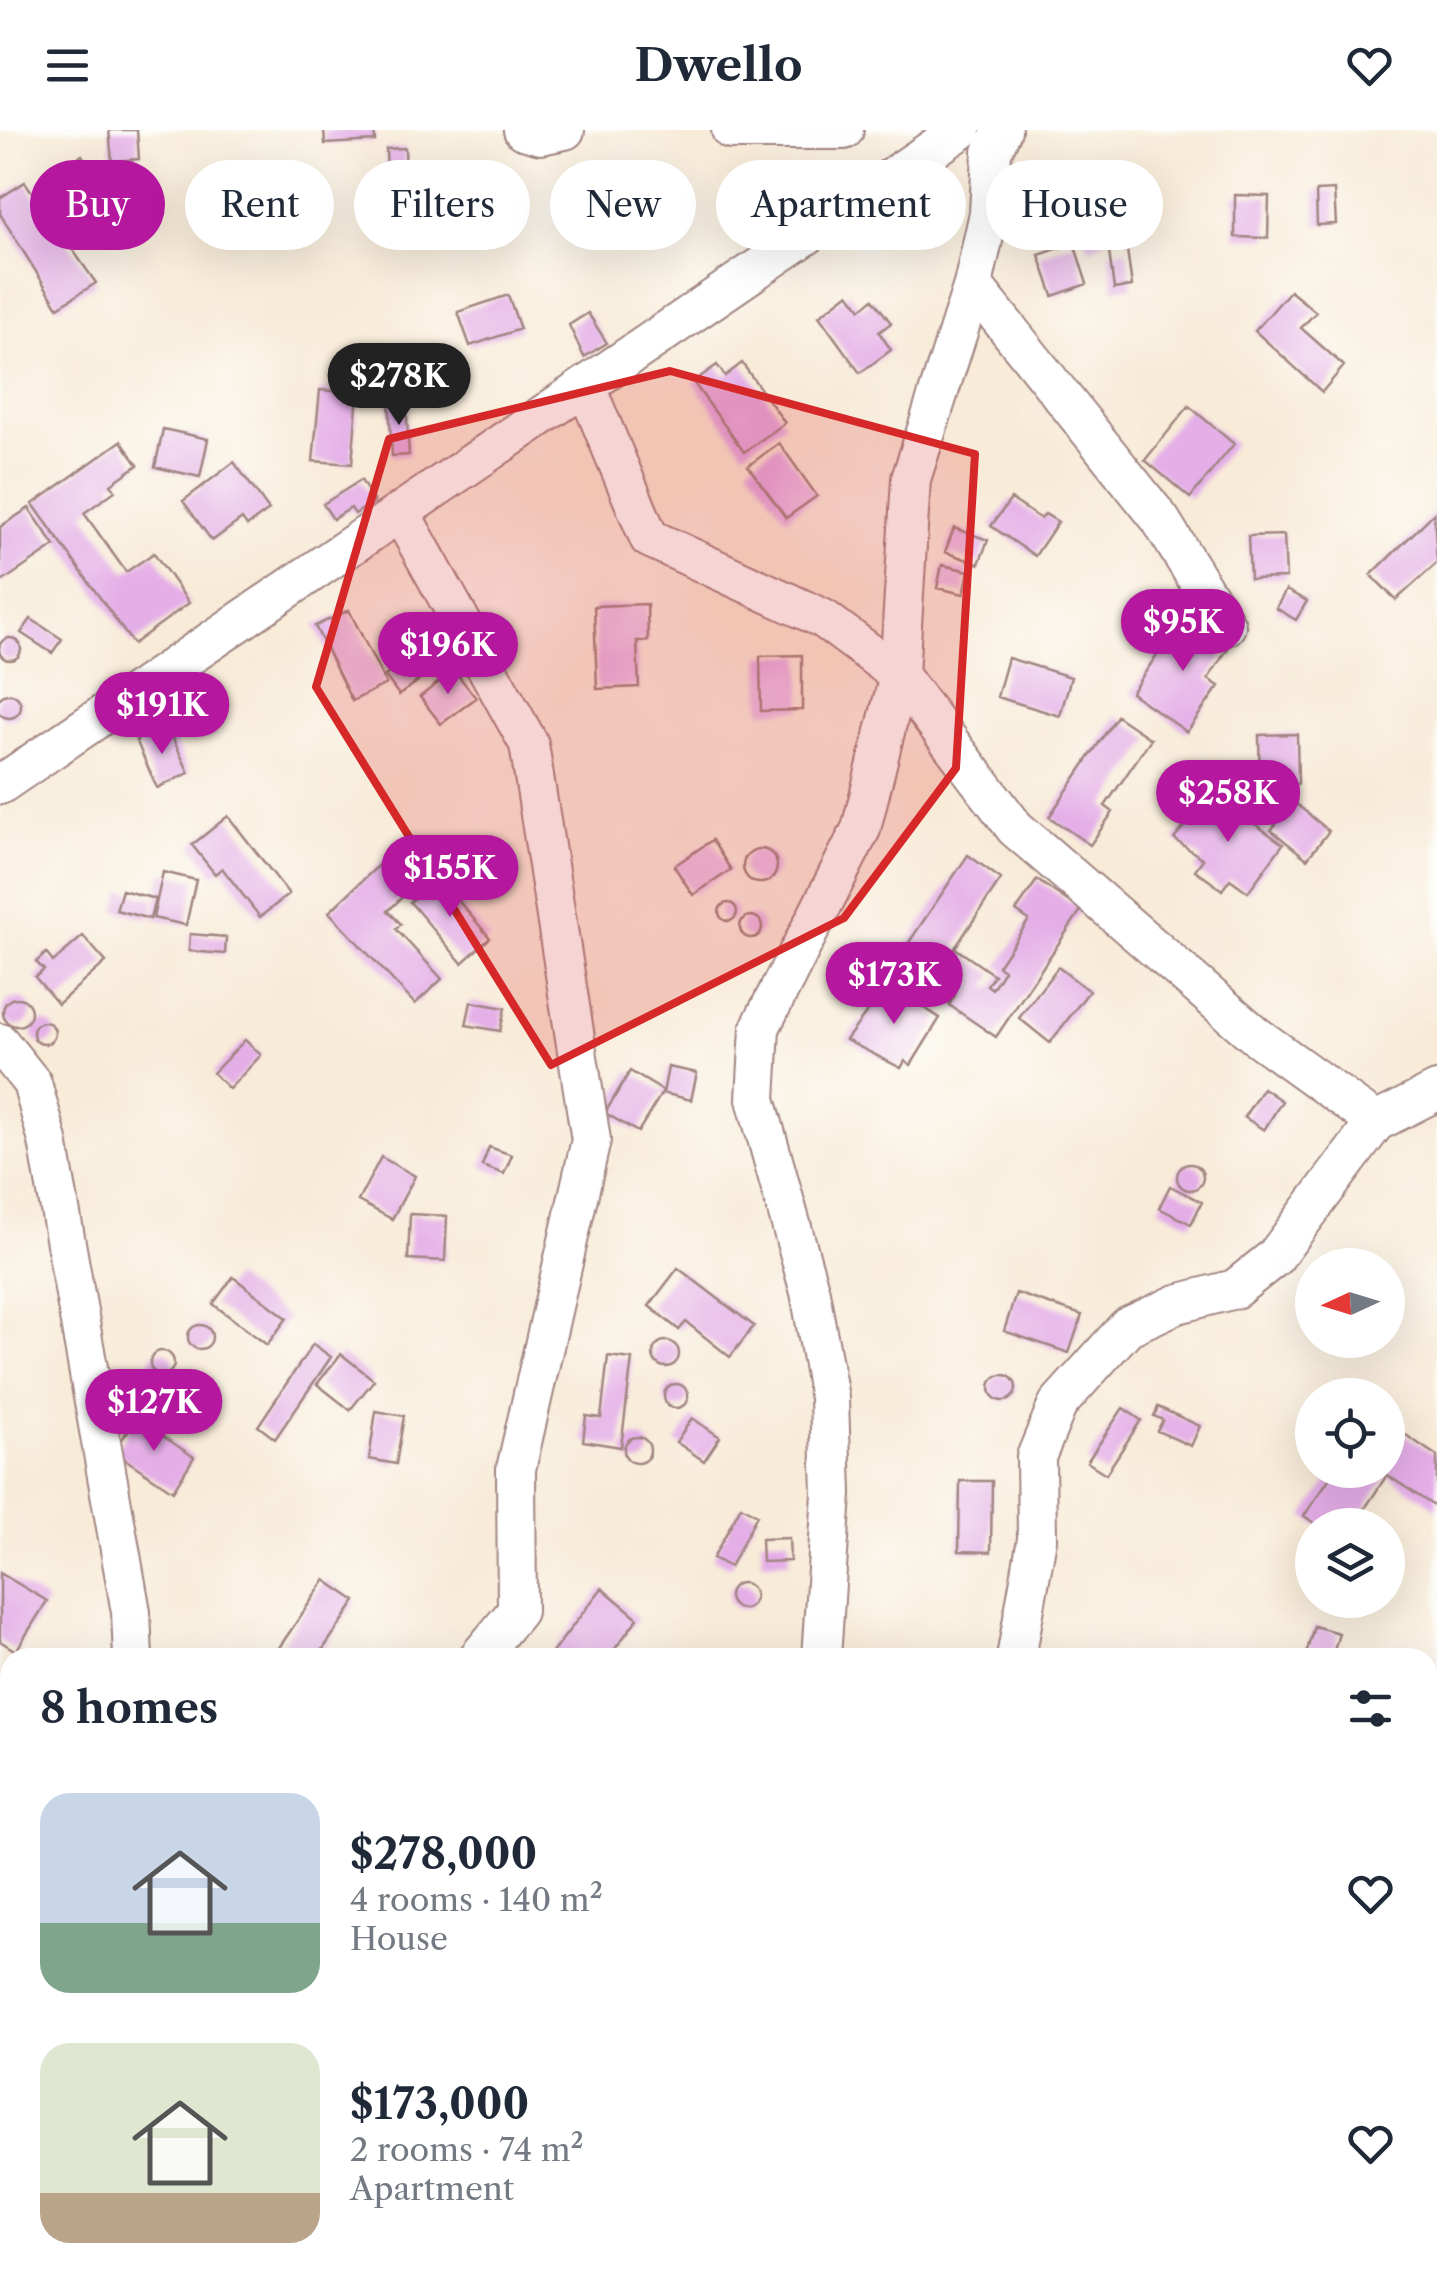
<!DOCTYPE html>
<html lang="en">
<head>
<meta charset="utf-8">
<style>
  :root { --surface:#fff; --page:#f2f2f3; --text:#1f2937; --muted:#747a83; --accent:#b5179e }
  body { margin:0; font-family:"Libre Caslon Text",serif; background:var(--page); color:var(--text); height:100vh; display:flex; flex-direction:column; font-size:38px; white-space:nowrap }
  * { box-sizing:border-box; margin:0 }
  p { font-size:32px; color:var(--muted) }
  .icon { flex:none; width:55px; height:55px; fill:none; stroke:currentColor; stroke-width:2; stroke-linecap:round; stroke-linejoin:round }
  .map { position:relative; flex:1; overflow:hidden }
  .drawer { position:absolute; left:0px; top:1518px; width:1438px; height:642px; display:flex; flex-direction:column; background:var(--surface); border-radius:30px 30px 0 0; box-shadow:0 10px 40px #0002 }
  .drawer>* { flex:none }
  .guide { position:absolute; left:30px; top:30px; width:1378px; height:90px; display:flex; gap:20px }
  .needle { width:65px; rotate:266deg }
  .tools { position:absolute; left:1295px; top:1118px; display:grid; gap:20px }
  .tools a { display:grid; place-items:center; width:110px; height:110px; border-radius:50%; background:var(--surface); box-shadow:0 10px 40px #0002; font-size:50px }
  .price { position:absolute; translate:-50% -85px; padding:0 22px; border-radius:35px; background:var(--accent); color:#fff; font-size:32px; line-height:65px; filter:drop-shadow(0 2px 5px #0008) }
  .price::after { content:''; position:absolute; left:50%; top:60px; width:30px; height:22px; margin-left:-15px; background:inherit; clip-path:polygon(0 0,100% 0,50% 100%) }
  .price.on { background:#222; color:#fff }
  ul { padding:0; list-style:none }
  li { display:flex; align-items:center; gap:30px; height:250px; padding:0 40px }
  li span { display:grid; place-items:center; flex:none; width:280px; height:200px; border-radius:30px; color:#555 }
  li>.icon { margin-inline-start:auto }
  span .icon { width:120px; height:120px; fill:#fffc; stroke-width:1 }
  li b { font-size:42px }
  h2 { display:flex; justify-content:space-between; align-items:center; height:120px; padding:0 40px; font-size:42px }
  .pill { padding:0 35px; border-radius:45px; background:var(--surface); box-shadow:0 10px 40px #0002; font-size:35px; line-height:90px }
  .pill.on { background:var(--accent); color:#fff }
  header { display:flex; justify-content:space-between; align-items:center; height:130px; padding:0 40px; background:var(--surface); font-size:45px; font-weight:700 }
  .map>svg:first-child { display:block }
  .building { fill:#e4aee7 }
  .lines { fill:none; stroke-linecap:round; stroke-linejoin:round }
  .minor-casing { stroke:#a18582; stroke-width:42 }
  .minor { stroke:#fff; stroke-width:38 }
  .marked { fill:#d62828; fill-opacity:0.2; stroke:#d62828; stroke-width:8; stroke-linejoin:round }
</style>
</head>
<body>
<header><svg class="icon" aria-label="menu" viewBox="0 0 24 24"><path d="M4 6h16M4 12h16M4 18h16"/></svg>Dwello<svg class="icon" aria-label="heart" viewBox="0 0 24 24"><path d="M12 20l-8-8c-3-5 5-10 8-4 3-6 11-1 8 4z"/></svg></header>
<div class="map">
<svg width="1437" height="2159" viewBox="0 0 1437 2159">
  <rect width="100%" height="100%" fill="#fdfcf7"/>
  <filter id="ink" filterUnits="userSpaceOnUse"><feTurbulence type="fractalNoise" baseFrequency=".01" numOctaves="2"/><feDisplacementMap in="SourceGraphic" scale="20" xChannelSelector="R" yChannelSelector="G"/><feConvolveMatrix kernelMatrix="1 2 1 2 8 2 1 2 1" color-interpolation-filters="sRGB"/></filter>
  <filter id="wash" filterUnits="userSpaceOnUse"><feTurbulence type="fractalNoise" baseFrequency=".0048" numOctaves="4" result="noise"/><feDisplacementMap in="SourceGraphic" scale="40" xChannelSelector="R" yChannelSelector="G"/><feGaussianBlur stdDeviation="2.25" result="paint"/><feColorMatrix in="noise" values="0 0 0 0 0 0 0 0 0 0 0 0 0 0 0 0 0 1.4 0 .05"/><feComposite in="paint" operator="in"/></filter>
  <g filter="url(#wash)">
    <rect width="100%" height="100%" fill="#f8ebd8"/>
    <g id="blocks">
      <path class="building" d="M109 0H137L139 29 112 31Z
        M324 0H374L375 11 325 14Z
        M405 18 406 48H387L386 19Z
        M82 25 113 74 68 103 37 54Z
        M25 52 96 153 58 177 0 84V68Z
        M1334 60 1336 94 1317 95 1316 61Z
        M1235 65 1269 66 1268 108 1235 107Z
        M1098 74 1117 103 1091 119 1073 92Z
        M1074 113 1087 154 1053 166 1039 125Z
        M1127 120 1132 156 1114 159 1109 122Z
        M1290 161 1316 182 1301 198 1344 236 1322 262 1255 201Z
        M849 163 861 179 873 169 891 193 879 202 891 220 860 243 819 186Z
        M508 165 520 199 470 216 458 182Z
        M588 183 607 213 584 227 569 195Z
        M742 233 785 293 744 322 693 252 717 235 725 246Z
        M320 260 358 263 352 334 313 331Z
        M406 270 409 325 392 326 389 271Z
        M1189 276 1234 314 1190 368 1145 330Z
        M163 299 208 309 200 347 155 337Z
        M121 311 138 335 111 354 115 361 84 383 126 442 154 423 189 473 133 514 33 374Z
        M779 313 817 366 786 388 748 336Z
        M234 332 269 380 247 396 242 389 212 411 183 371Z
        M361 350 374 372 355 384 351 378 333 389 323 374Z
        M1011 369 1041 389 1045 384 1058 392 1035 426 991 396Z
        M29 378 55 416 0 453V397Z
        M1434 383 1437 433 1396 470 1371 445Z
        M954 398 988 410 979 434 945 422Z
        M1284 405 1286 448 1250 449 1248 406Z
        M942 435 969 441 964 464 937 458Z
        M1286 460 1307 471 1296 490 1276 478Z
        M647 474 648 511H637L639 557 597 559 594 476Z
        M349 480 386 554 352 571 315 496Z
        M1185 484 1230 515 1208 549 1219 556 1187 602 1131 563Z
        M31 489 62 509 52 523 21 503Z
        M-1 519a11 11 0 1 1 22 0a11 11 0 1 1-22 0Z
        M802 525V580L761 581 760 526Z
        M1008 528 1071 547 1060 586 997 567Z
        M404 532 418 551 399 565 385 546Z
        M454 540 476 568 441 594 420 567Z
        M-3 576a12 12 0 1 1 24 0a12 12 0 1 1-24 0Z
        M1117 586 1151 609 1105 676 1113 682 1090 715 1049 687Z
        M167 596 189 643 157 658 136 610Z
        M1297 604 1298 654 1260 655 1259 605Z
        M1213 664 1283 714 1248 762 1230 749 1222 760 1195 740 1203 729 1174 709Z
        M1294 672 1329 701 1307 729 1271 700Z
        M228 686 289 764 260 787 222 738 215 744 192 715Z
        M405 710 431 739 388 781 401 794 396 799 442 849 415 874 329 782Z
        M712 710 731 740 693 765 674 736Z
        M743 736a17 17 0 1 1 34 0a17 17 0 1 1-34 0Z
        M968 725 1001 749 955 818 994 845 987 855 992 859 1004 840 998 836 1029 790 1016 781 1037 750 1081 780 996 907 949 875 955 865 899 827Z
        M163 742 196 750 186 795 153 788Z
        M439 748 490 808 462 833 410 772Z
        M122 760 155 769 150 789 116 780Z
        M719 782a9 9 0 1 1 18 0a9 9 0 1 1-18 0Z
        M740 797a11 11 0 1 1 22 0a11 11 0 1 1-22 0Z
        M190 804 226 807 225 824 189 821Z
        M83 806 106 832 58 874 35 847 44 840 36 832 46 823 53 832Z
        M1058 837 1089 861 1050 913 1019 888Z
        M882 851 940 888 911 935 905 931 901 938 846 910 870 878 867 876Z
        M3 882a14 14 0 1 1 28 0a14 14 0 1 1-28 0Z
        M471 872 505 878 500 901 466 895Z
        M33 903a11 11 0 1 1 22 0a11 11 0 1 1-22 0Z
        M245 910 261 925 229 959 213 943Z
        M668 937 697 943 691 970 663 963Z
        M630 941 663 961 638 1002 605 983Z
        M1263 958 1282 971 1264 1000 1244 987Z
        M489 1017 512 1025 504 1044 482 1036Z
        M381 1027 415 1046 392 1089 358 1071Z
        M1177 1047a13 13 0 1 1 26 0a13 13 0 1 1-26 0Z
        M1170 1056 1202 1072 1191 1094 1159 1078Z
        M410 1084 447 1086 445 1131 408 1129Z
        M678 1138 754 1196 730 1227 686 1192 679 1200 649 1176Z
        M233 1147 287 1188 267 1215 213 1174Z
        M1016 1163 1082 1185 1069 1223 1004 1201Z
        M188 1207a12 12 0 1 1 24 0a12 12 0 1 1-24 0Z
        M653 1224a13 13 0 1 1 26 0a13 13 0 1 1-26 0Z
        M313 1214 331 1227 275 1309 258 1296Z
        M150 1233a12 12 0 1 1 24 0a12 12 0 1 1-24 0Z
        M341 1224 374 1250 350 1280 317 1254Z
        M608 1226 632 1229 621 1317 583 1311 586 1286 601 1288Z
        M990 1258a13 13 0 1 1 26 0a13 13 0 1 1-26 0Z
        M664 1266a12 12 0 1 1 24 0a12 12 0 1 1-24 0Z
        M1158 1277 1200 1296 1191 1316 1157 1301 1163 1290 1154 1286Z
        M1123 1278 1141 1290 1106 1344 1087 1332Z
        M376 1281 404 1286 396 1334 369 1329Z
        M136 1288 194 1327 173 1361 114 1322Z
        M692 1288 720 1307 704 1331 676 1312Z
        M1388 1293 1437 1326V1378L1387 1345 1354 1395H1317L1304 1386 1335 1340H1388Z
        M624 1320a13 13 0 1 1 26 0a13 13 0 1 1-26 0Z
        M960 1351H992L991 1422 959 1421Z
        M741 1376 757 1385 730 1437 713 1428Z
        M789 1408 790 1431 762 1432 761 1409Z
        M0 1443 47 1471 16 1521 0 1511Z
        M325 1450 356 1471 317 1528H272Z
        M729 1466a13 13 0 1 1 26 0a13 13 0 1 1-26 0Z
        M602 1458 638 1488 608 1528H548Z
        M1314 1496 1339 1503 1332 1528H1305Z
        M10 1637V1743L2 1754 0 1652Z
        M1039 2150H1078L1075 2159H1048L1037 2155Z
        M1173 2150H1231L1226 2159H1167Z
        M1243 2150H1318L1332 2159H1258Z"/>
    </g>
  </g>
  <g filter="url(#ink)">
    <use href="#blocks" fill-opacity="0" stroke="#a18582" stroke-width="2.5"/>
    <g class="lines">
      <g class="minor-casing">
        <path id="minor" d="M523 0 541 5 565 0
          M731 0H844
          M973 155 1160 389 1226 496
          M586 257 649 408 824 489 899 545 1015 698 1255 905 1376 992
          M400 382 529 614 591 1010 516 1339 517 1481 478 1528
          M0 655 961 0
          M0 913 32 953 48 1011 131 1482 133 1528
          M821 1528 832 1364 829 1268 810 1162 756 969 760 898 861 699 899 545 911 349 973 155 989 83 992 22 1002 0
          M1016 1528 1037 1409 1036 1327 1058 1274 1127 1197 1177 1174 1235 1159 1275 1127 1376 992 1437 961
          M0 2136 10 2122
          M811 2150 812 2159
          M910 2150 921 2159"/>
      </g>
      <use href="#minor" class="minor"/>
    </g>
  </g>
  <path class="marked" d="M670 241 975 324 956 638 844 788 551 935 316 557 389 309Z"/>
</svg>
<div class="tools">
<a><svg class="needle" viewBox="-14 -14 28 28"><path d="M0-13l5 13h-10z" fill="#e53935"/><path d="M0 13l5-13h-10z" fill="#747a83"/></svg></a>
<a><svg class="icon" aria-label="locate" viewBox="0 0 24 24"><circle cx="12" cy="12" r="6"/><path d="M12 2v4M12 18v4M2 12h4M18 12h4"/></svg></a>
<a><svg class="icon" aria-label="layers" viewBox="0 0 24 24"><path d="M12 4l9 5-9 5-9-5zM3 14l9 5 9-5"/></svg></a>
</div>
<b class="price on" style="left:399px;top:298px">$278K</b>
<b class="price" style="left:1183px;top:544px">$95K</b>
<b class="price" style="left:448px;top:567px">$196K</b>
<b class="price" style="left:162px;top:627px">$191K</b>
<b class="price" style="left:1228px;top:715px">$258K</b>
<b class="price" style="left:450px;top:790px">$155K</b>
<b class="price" style="left:894px;top:897px">$173K</b>
<b class="price" style="left:154px;top:1324px">$127K</b>
<div class="guide">
<a class="pill on">Buy</a>
<a class="pill">Rent</a>
<a class="pill">Filters</a>
<a class="pill">New</a>
<a class="pill">Apartment</a>
<a class="pill">House</a>
</div>
<section class="drawer">
<h2>8 homes<svg class="icon" aria-label="filters" viewBox="0 0 24 24"><path d="M4 7h16M4 17h16"/><circle cx="9" cy="7" r="2"/><circle cx="15" cy="17" r="2"/></svg></h2>
<ul>
<li><span style="background:linear-gradient(#c9d6e8 65%,#7fa58c 0)"><svg class="icon" aria-label="home" viewBox="0 0 24 24"><path d="M3 11l9-7 9 7M6 9v11h12V9"/></svg></span><div><b>$278,000</b><p>4 rooms · 140 m²</p><p>House</p></div><svg class="icon" aria-label="heart" viewBox="0 0 24 24"><path d="M12 20l-8-8c-3-5 5-10 8-4 3-6 11-1 8 4z"/></svg></li>
<li><span style="background:linear-gradient(#dfe7d0 75%,#b9a48a 0)"><svg class="icon" aria-label="home" viewBox="0 0 24 24"><path d="M3 11l9-7 9 7M6 9v11h12V9"/></svg></span><div><b>$173,000</b><p>2 rooms · 74 m²</p><p>Apartment</p></div><svg class="icon" aria-label="heart" viewBox="0 0 24 24"><path d="M12 20l-8-8c-3-5 5-10 8-4 3-6 11-1 8 4z"/></svg></li>
</ul>
</section>
</div>
</body>
</html>
